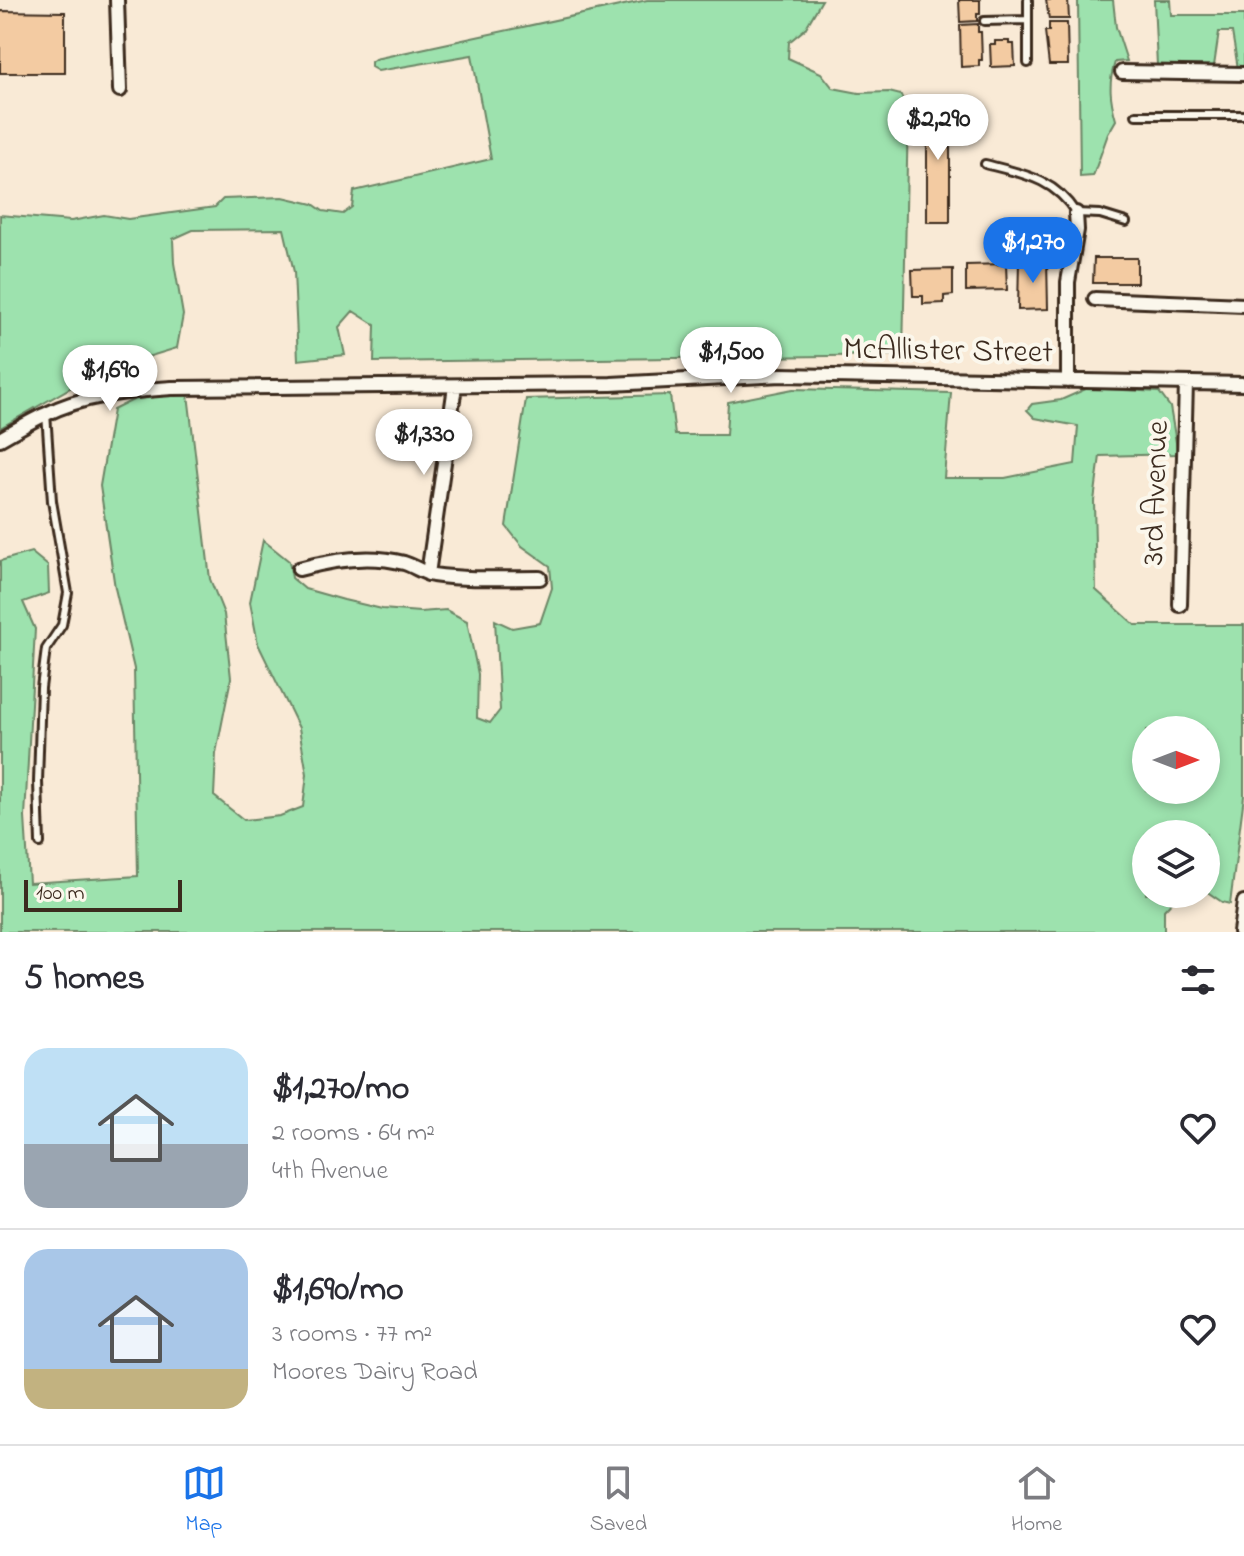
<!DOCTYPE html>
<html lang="en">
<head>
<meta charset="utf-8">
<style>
  :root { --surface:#fff; --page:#f7f7f7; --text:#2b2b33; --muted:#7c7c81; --line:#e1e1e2; --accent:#1a73e8 }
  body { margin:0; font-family:"Indie Flower",sans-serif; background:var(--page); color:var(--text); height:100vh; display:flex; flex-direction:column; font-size:30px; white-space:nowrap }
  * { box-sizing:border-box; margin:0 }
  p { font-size:26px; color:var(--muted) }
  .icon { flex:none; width:44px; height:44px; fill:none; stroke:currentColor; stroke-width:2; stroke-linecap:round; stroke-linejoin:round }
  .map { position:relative; height:932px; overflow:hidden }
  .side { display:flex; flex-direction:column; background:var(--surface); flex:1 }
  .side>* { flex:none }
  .needle { width:52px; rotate:90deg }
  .fabs { position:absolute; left:1132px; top:716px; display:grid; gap:16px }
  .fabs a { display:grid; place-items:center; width:88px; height:88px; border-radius:50%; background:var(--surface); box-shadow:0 4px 12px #0003; font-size:40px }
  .scale { position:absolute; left:24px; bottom:20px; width:158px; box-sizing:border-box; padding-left:8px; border:4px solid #3b2a1e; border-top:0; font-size:22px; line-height:28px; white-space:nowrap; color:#3b2a1e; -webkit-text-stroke:6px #fbf7ec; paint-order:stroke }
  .price { position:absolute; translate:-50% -68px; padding:0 18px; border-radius:28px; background:#fff; color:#222; font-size:26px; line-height:52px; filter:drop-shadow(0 2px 4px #0008) }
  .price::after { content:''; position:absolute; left:50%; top:48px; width:24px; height:18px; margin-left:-12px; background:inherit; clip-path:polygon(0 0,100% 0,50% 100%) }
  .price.active { background:var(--accent); color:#fff }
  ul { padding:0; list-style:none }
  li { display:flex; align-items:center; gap:24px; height:200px; padding:0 24px }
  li+li { border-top:2px solid var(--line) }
  li span { display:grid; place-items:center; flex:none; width:224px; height:160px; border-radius:24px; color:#555 }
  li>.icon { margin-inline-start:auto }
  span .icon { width:96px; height:96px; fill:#fffc; stroke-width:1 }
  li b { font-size:34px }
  h2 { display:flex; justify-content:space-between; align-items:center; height:96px; padding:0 24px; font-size:34px }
  .dock { display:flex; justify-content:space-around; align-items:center; height:112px; border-top:2px solid var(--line); background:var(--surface); font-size:22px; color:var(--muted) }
  .dock a { display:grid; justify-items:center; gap:4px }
  .dock .active { color:var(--accent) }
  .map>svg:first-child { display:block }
  .green { fill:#9de2ae; stroke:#6c8666; stroke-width:2; fill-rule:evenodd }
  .building { fill:#f3cba2; stroke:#3b2a1e; stroke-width:2 }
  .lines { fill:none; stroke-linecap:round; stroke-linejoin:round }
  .lane-casing { stroke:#3b2a1e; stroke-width:12 }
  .street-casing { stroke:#3b2a1e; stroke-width:18 }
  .lane { stroke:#fbf7ec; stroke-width:6 }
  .street { stroke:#fbf7ec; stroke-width:12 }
  .labels { text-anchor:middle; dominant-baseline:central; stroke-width:8; stroke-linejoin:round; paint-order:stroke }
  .street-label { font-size:32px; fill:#3b2a1e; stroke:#fbf7ec }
</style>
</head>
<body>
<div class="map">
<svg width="1244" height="932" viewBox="0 0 1244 932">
  <rect width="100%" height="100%" fill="#f9ead6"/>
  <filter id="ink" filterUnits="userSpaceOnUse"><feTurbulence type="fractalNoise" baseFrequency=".0125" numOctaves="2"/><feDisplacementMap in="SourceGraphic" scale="16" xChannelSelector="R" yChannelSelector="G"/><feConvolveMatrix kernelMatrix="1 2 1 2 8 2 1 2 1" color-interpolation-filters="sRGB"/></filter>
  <g filter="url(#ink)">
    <path class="green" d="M647 0H822L805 29 789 42 788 58 821 73 833 88 859 93 889 92 901 95 908 114 903 355 374 362 375 325 353 311 339 327 345 355 298 360 294 272 284 229 193 230 173 239 174 263 183 315 177 348 98 372 0 428V215L71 221 104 215 128 219 215 207 223 199 283 197 313 204 323 211 343 214 352 207 354 191 491 159 472 55 378 71 371 67V62L375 59Z
      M1078 0H1113L1116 27 1127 61 1115 62C1108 83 1110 99 1116 120L1108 134 1093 176 1080 177Z
      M1154 0H1170L1171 15H1244V70L1238 69 1232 32H1219L1214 66H1157Z
      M1088 388 1159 392 1170 407 1178 454 1100 456 1094 501 1096 590 1135 625H1244V796L1230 904 1222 902 1206 891V834H1146V894H1179L1164 910V932H0V561L31 552 48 566 49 593 23 602 35 629 25 817 29 883 138 876 134 669 115 588 100 486 113 410 143 395 188 394 210 579 224 614 231 678 216 753 214 796 244 820 280 816 303 807 307 774 299 728 258 644 250 602 263 540 289 561 292 578 305 589 344 600 382 609 420 612 446 610 467 621 478 674 477 718 490 723 500 710 495 620 512 628 540 623 552 588 550 566 522 546 506 526 526 399 670 395 675 435H726L728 402 793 389 951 393 944 478H1005L1075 464 1078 426 1035 418 1027 410 1032 404 1061 400ZM1146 730H1206V790H1146Z"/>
    <path class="building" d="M959 0H980V14H977V21L960 22Z
      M1046 0H1068L1069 19H1049Z
      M0 11 65 12V73H0Z
      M1049 23H1067L1068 65H1049L1045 31H1049Z
      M978 24V32H981L982 60H979V66L961 67 960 25Z
      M995 41H1009V44H1014L1015 66 991 67 990 44H995Z
      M927 101H950V222H927Z
      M1094 258H1137V283H1093Z
      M1047 259 1048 309 1018 310 1019 260Z
      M1006 264 1007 290 966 291V265Z
      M953 269V295L944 296V303L923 304V296H913L912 270Z"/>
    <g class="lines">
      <g class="lane-casing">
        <path id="lane" d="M1028 0V63
          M984 21 1028 20
          M1136 115H1244
          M985 164C1023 174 1054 178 1076 213L1100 214 1126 222
          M40 843 38 782 41 688 46 649 62 625 68 593 52 501 46 413"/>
      </g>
      <g class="street-casing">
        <path id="street" d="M117 0 120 90
          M1122 72 1244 74
          M1095 299 1244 305
          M1068 381V282L1077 230 1076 213
          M0 439C14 431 29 422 44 415 83 395 129 391 172 388L611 384 781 375 1244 384
          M299 569C331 560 371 554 404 563 414 566 423 573 433 575 468 580 504 578 540 578
          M428 574 455 386
          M1180 605 1186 383
          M1240 932 1244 902"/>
      </g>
      <use href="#lane" class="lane"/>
      <use href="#street" class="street"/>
    </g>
  </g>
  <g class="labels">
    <g class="street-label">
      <text transform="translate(948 352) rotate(1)">McAllister Street</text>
      <text transform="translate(1157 493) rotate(-88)">3rd Avenue</text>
    </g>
  </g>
</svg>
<div class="fabs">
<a><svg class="needle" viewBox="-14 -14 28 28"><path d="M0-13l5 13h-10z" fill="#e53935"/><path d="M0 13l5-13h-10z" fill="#7c7c81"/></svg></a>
<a><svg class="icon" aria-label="layers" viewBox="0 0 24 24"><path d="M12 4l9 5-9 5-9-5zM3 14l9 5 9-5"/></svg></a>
</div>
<div class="scale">100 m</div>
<b class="price" style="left:938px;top:162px">$2,290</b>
<b class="price active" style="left:1033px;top:285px">$1,270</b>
<b class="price" style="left:731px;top:395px">$1,500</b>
<b class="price" style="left:110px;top:413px">$1,690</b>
<b class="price" style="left:424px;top:477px">$1,330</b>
</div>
<section class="side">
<h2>5 homes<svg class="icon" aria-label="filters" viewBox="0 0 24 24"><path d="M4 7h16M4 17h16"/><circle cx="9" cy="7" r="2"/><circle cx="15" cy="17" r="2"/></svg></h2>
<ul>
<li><span style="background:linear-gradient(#bfe0f5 60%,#9aa5b1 0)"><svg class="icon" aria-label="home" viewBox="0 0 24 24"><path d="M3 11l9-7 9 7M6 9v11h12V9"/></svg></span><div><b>$1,270/mo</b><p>2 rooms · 64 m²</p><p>4th Avenue</p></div><svg class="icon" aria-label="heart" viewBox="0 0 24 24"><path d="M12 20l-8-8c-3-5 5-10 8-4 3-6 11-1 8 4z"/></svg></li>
<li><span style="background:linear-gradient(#a9c7e8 75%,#c2b280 0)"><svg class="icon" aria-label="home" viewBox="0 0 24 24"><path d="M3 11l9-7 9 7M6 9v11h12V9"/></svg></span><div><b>$1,690/mo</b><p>3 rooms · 77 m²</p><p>Moores Dairy Road</p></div><svg class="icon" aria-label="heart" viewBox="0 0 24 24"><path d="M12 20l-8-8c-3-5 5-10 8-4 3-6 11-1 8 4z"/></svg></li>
</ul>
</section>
<nav class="dock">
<a class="active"><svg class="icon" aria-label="map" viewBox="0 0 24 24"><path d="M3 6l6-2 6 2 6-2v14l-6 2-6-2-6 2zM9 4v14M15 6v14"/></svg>Map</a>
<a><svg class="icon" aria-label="saved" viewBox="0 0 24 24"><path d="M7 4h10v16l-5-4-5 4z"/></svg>Saved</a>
<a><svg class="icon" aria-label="home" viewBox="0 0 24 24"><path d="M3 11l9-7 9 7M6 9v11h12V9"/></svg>Home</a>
</nav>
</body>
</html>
